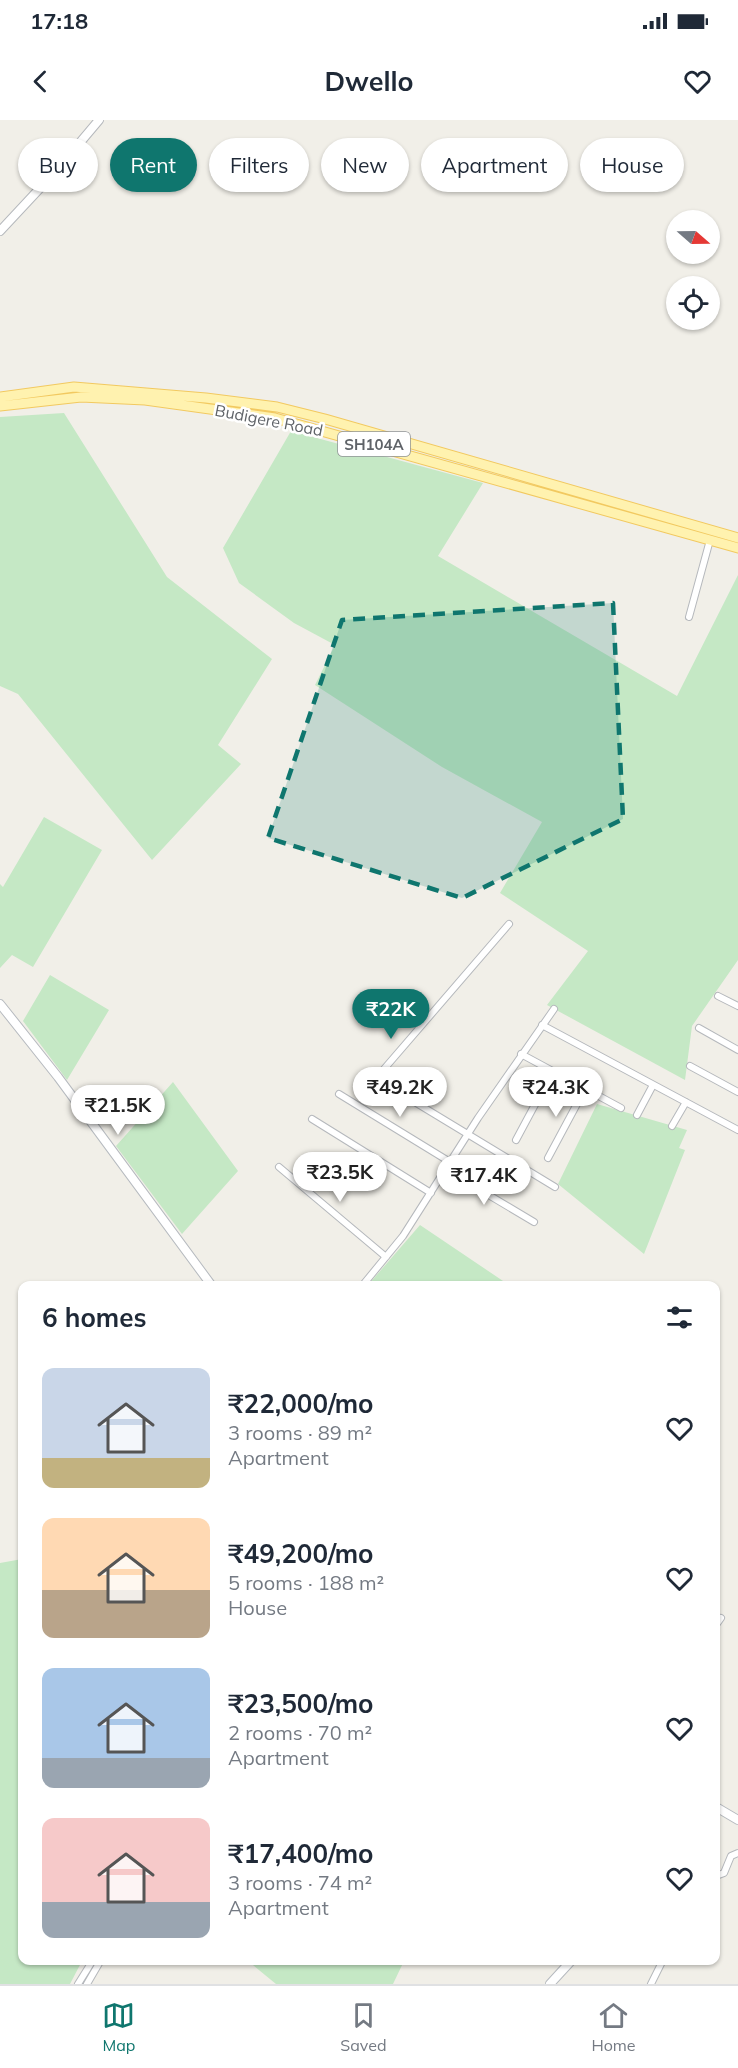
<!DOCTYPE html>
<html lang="en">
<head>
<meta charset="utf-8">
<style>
  :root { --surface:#fff; --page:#f6f6f7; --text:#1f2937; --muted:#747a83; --line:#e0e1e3; --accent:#0f766e }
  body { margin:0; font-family:Mulish,sans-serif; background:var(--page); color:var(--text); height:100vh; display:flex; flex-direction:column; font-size:22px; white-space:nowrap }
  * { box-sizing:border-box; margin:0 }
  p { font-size:20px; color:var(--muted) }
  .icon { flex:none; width:33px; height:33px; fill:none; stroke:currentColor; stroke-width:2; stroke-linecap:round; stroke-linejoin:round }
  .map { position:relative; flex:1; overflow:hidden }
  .drawer { position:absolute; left:18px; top:1161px; width:702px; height:684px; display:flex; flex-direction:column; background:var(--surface); border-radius:12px; box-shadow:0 2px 4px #0004 }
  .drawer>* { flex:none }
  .top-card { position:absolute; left:18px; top:18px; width:702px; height:54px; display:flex; gap:12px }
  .needle { width:39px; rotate:110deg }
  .fabs { position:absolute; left:666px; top:90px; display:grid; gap:12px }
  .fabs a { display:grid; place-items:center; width:54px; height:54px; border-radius:50%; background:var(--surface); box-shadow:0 2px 4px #0004; font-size:30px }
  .price { position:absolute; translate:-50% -51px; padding:0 14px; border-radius:21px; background:#fff; color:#222; font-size:20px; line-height:39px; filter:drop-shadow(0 2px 3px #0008) }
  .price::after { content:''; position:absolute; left:50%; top:36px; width:18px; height:14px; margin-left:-9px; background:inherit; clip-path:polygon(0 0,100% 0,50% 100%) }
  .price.on { background:var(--accent); color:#fff }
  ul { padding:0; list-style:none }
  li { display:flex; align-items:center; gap:18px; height:150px; padding:0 24px }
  li span { display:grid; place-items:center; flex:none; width:168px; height:120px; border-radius:12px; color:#555 }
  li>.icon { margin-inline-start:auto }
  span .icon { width:72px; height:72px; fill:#fffc; stroke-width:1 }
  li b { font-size:26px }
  h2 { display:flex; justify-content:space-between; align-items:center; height:72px; padding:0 24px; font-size:26px }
  .pill { padding:0 21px; border-radius:27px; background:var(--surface); box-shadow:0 2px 4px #0004; font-size:21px; line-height:54px }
  .pill.on { background:var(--accent); color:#fff }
  .status { display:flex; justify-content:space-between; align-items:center; height:42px; padding:0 30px; background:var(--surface); direction:ltr }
  .status svg { height:16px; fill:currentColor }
  header { display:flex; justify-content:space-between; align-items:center; height:78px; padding:0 24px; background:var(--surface); font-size:27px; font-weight:700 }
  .dock { display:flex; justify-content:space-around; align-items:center; height:84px; border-top:2px solid var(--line); background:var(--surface); font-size:16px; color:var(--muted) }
  .dock a { display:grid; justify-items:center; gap:3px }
  .dock .on { color:var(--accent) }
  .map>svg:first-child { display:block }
  .green { fill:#c5e8c5 }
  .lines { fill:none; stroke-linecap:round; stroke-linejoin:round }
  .minor-casing { stroke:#b5b8bc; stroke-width:8 }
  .tertiary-casing { stroke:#b5b8bc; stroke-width:10 }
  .secondary-casing { stroke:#b6babf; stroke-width:10 }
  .primary-casing { stroke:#f2c960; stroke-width:11 }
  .minor { stroke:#fff; stroke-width:6 }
  .tertiary { stroke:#fff; stroke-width:8 }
  .secondary { stroke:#fff; stroke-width:8 }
  .primary { stroke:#fff2af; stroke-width:9 }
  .marked { fill:#0f766e; fill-opacity:0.2; stroke:#0f766e; stroke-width:4.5; stroke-dasharray:12 8; stroke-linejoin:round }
  .labels { text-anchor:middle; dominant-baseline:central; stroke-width:5; stroke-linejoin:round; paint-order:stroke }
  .shield { fill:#fff; stroke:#8f9295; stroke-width:1.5 }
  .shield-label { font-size:15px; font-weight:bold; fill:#5f6368 }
  .street-label { font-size:16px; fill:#5f6368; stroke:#fff }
</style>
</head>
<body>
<div class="status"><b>17:18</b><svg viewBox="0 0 49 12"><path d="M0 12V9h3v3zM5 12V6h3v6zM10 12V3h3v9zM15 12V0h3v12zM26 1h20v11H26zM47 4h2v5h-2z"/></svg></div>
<header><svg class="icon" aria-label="back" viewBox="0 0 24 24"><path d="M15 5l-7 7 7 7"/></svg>Dwello<svg class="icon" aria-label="heart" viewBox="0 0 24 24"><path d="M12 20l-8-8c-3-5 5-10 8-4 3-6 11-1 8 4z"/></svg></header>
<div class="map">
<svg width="738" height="1864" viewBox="0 0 738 1864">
  <rect width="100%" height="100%" fill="#f1efe8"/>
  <path class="green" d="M64 293 167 457 272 539 218 625 241 644 152 740 18 574 0 566V297Z
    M291 311 483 363 438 436 677 576 738 455V840L692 906 685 960 547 885 588 831 500 773 542 702 442 647 315 565 335 525 294 503 239 463 223 428Z
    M44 697 102 730 33 847 12 835 0 848V764L3 767Z
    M50 855 109 890 67 960 23 901Z
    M173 962 238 1051 182 1114 116 1026Z
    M597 984 687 1010 679 1028 685 1030 644 1134 558 1064Z
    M420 1105 509 1165H368Z
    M22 1439V1840L82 1841 70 1864H0V1443Z
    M248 1841H404L393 1864H276Z"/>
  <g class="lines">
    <g class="minor-casing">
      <path id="minor" d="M689 497 710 420
        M509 804 378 956 380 961 555 1067
        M718 876 738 886
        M542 905 738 1010
        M699 908 738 930
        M521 934 621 988
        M690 946 738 972
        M339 974 450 1042
        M637 995 653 965
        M312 999 431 1073
        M672 1006 686 982
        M516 1020 553 951
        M548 1038 585 969
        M279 1047 386 1137
        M445 1049 534 1102
        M362 1166 403 1116 478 998 554 889
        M716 1505 721 1498
        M716 1756 724 1753 731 1736 738 1733
        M78 1864 93 1840
        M87 1864 101 1840
        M651 1864 663 1840"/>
    </g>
    <g class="tertiary-casing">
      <path id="tertiary" d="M0 111 56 51 99 0"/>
    </g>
    <g class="secondary-casing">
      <path id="secondary" d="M0 884 58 957 212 1166
        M716 1687 738 1700
        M550 1864 572 1840"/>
    </g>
    <g class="primary-casing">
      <path id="primary" d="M0 277 74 267 206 278 277 287 325 299 738 418
        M0 286 81 277 145 280 275 298 738 428"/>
    </g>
    <use href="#minor" class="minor"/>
    <use href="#tertiary" class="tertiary"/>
    <use href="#secondary" class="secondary"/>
    <use href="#primary" class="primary"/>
  </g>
  <path class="marked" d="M613 483 623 699 462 778 268 718 342 500Z"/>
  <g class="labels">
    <rect class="shield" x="338" y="312" width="72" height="24" rx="4.5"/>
    <g class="shield-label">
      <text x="374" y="324">SH104A</text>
    </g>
    <g class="street-label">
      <text transform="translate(269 300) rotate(11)">Budigere Road</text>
    </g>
  </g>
</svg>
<div class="fabs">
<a><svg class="needle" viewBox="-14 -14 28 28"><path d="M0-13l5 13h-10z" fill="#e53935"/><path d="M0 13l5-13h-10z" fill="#747a83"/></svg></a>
<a><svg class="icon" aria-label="locate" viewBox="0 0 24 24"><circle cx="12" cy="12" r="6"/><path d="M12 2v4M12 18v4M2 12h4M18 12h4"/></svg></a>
</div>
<b class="price on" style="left:391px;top:920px">₹22K</b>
<b class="price" style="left:400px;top:998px">₹49.2K</b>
<b class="price" style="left:556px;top:998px">₹24.3K</b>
<b class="price" style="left:118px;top:1016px">₹21.5K</b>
<b class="price" style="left:340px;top:1083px">₹23.5K</b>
<b class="price" style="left:484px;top:1086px">₹17.4K</b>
<div class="top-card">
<a class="pill">Buy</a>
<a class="pill on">Rent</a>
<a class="pill">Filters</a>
<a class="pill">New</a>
<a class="pill">Apartment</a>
<a class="pill">House</a>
</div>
<section class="drawer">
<h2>6 homes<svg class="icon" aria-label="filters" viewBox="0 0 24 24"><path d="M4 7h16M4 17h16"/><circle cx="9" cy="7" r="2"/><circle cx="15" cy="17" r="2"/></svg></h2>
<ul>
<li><span style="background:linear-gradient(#c9d6e8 75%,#c2b280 0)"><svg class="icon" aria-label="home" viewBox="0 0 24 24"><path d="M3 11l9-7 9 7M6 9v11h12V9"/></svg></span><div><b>₹22,000/mo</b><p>3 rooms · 89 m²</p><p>Apartment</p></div><svg class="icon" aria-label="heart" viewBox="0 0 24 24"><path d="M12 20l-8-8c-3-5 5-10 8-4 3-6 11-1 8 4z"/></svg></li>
<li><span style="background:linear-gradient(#ffd9b3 60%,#b9a48a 0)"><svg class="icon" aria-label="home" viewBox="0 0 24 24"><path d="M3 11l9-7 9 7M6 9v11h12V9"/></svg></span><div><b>₹49,200/mo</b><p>5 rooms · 188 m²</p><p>House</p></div><svg class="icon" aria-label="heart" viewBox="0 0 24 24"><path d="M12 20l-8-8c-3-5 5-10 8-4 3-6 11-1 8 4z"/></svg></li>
<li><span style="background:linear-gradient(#a9c7e8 75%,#9aa5b1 0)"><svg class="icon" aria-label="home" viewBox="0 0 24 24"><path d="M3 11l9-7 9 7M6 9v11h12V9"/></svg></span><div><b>₹23,500/mo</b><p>2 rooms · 70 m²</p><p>Apartment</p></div><svg class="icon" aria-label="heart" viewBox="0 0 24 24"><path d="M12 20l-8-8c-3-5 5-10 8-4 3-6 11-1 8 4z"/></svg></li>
<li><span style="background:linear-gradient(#f6c9c9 70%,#9aa5b1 0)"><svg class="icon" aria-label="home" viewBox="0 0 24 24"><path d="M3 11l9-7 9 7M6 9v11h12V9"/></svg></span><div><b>₹17,400/mo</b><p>3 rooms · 74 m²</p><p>Apartment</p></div><svg class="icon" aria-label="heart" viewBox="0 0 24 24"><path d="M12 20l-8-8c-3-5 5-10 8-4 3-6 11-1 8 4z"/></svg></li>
</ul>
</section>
</div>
<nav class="dock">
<a class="on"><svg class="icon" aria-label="map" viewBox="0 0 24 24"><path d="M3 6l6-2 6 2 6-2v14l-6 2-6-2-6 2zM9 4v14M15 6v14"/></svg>Map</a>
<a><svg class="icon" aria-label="saved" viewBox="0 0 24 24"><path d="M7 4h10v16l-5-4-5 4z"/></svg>Saved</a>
<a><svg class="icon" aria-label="home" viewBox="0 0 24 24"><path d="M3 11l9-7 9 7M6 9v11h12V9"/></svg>Home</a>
</nav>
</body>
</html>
